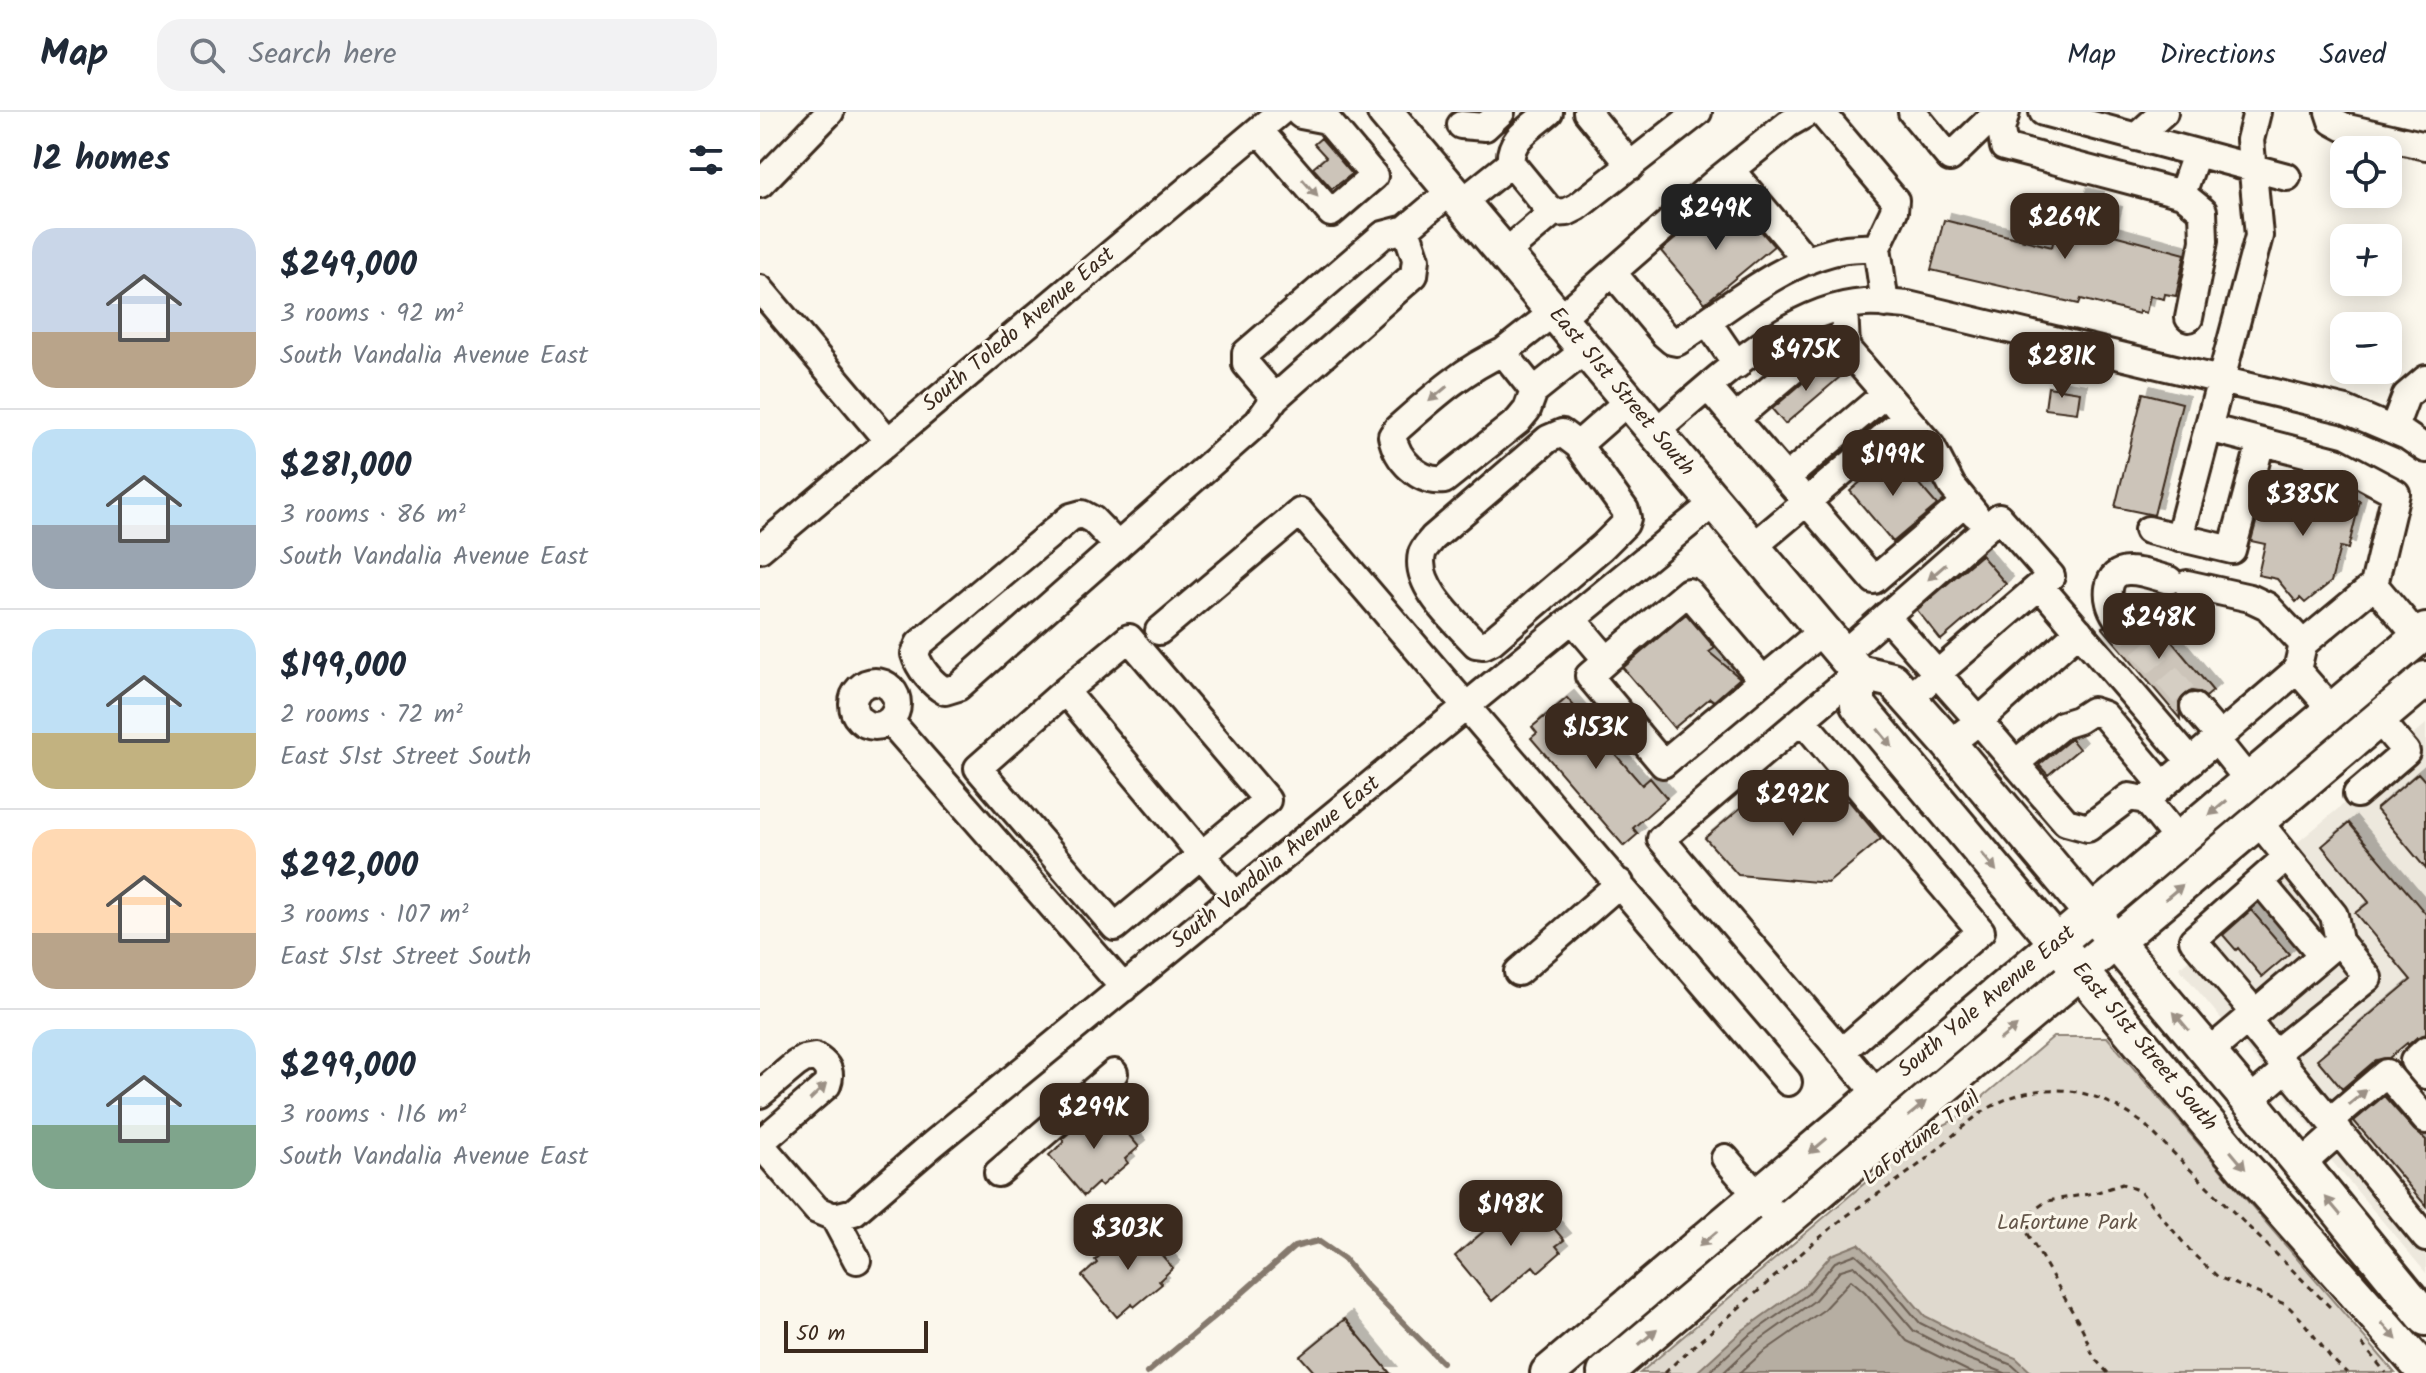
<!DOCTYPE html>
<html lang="en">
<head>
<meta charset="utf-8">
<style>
  :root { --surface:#fff; --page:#f2f2f3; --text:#1f2937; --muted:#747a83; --line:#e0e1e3; --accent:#3b2a1e }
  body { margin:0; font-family:Kalam,sans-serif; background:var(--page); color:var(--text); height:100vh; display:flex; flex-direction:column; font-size:30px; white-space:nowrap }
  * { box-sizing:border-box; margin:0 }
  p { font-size:26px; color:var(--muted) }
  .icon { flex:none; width:44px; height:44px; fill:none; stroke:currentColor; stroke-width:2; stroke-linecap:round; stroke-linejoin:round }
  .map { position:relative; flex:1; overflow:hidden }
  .panel { display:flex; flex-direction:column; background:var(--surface); width:760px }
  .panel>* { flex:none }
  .controls { position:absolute; left:1570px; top:24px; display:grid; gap:16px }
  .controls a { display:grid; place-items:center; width:72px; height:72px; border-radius:16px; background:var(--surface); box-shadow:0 4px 20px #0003; font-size:40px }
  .scale { position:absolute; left:24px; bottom:20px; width:144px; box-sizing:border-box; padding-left:8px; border:4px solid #3b2a1e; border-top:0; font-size:22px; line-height:28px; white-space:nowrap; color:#3b2a1e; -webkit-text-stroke:6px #fbf7ec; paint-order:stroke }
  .price { position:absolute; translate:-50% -68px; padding:0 18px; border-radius:16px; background:var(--accent); color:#fff; font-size:26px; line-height:52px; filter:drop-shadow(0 2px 4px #0008) }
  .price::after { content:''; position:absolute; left:50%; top:48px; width:24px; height:18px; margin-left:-12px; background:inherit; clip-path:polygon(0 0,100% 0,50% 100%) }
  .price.on { background:#222; color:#fff }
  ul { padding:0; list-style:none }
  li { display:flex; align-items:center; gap:24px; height:200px; padding:0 32px }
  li+li { border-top:2px solid var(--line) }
  li span { display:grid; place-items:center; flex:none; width:224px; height:160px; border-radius:24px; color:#555 }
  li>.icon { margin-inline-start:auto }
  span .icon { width:96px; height:96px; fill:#fffc; stroke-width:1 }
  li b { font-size:34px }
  h2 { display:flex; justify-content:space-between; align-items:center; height:96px; padding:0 32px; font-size:34px }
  header { display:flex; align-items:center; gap:48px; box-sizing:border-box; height:112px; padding:0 40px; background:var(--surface); border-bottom:2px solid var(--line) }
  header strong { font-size:38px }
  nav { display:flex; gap:44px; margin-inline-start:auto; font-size:28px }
  .search { width:560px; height:72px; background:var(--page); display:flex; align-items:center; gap:20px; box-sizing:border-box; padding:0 28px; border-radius:24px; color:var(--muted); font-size:30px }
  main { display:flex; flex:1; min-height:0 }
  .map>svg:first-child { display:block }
  .built { fill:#ede8dd }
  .green { fill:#dfd9ce; stroke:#8d8276; stroke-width:2 }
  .water { fill:#b6aea2; stroke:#85796d; stroke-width:2 }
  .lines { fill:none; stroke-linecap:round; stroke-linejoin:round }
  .shore { stroke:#6c5f53; stroke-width:2 }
  .stream { stroke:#85796d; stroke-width:6 }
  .building { fill:#ccc4b9; stroke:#3b2a1e; stroke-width:2; filter:url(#shadow) }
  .minor-tunnel { stroke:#d5cec3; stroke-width:26; stroke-dasharray:26 13; stroke-linecap:butt }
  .minor-casing { stroke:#3b2a1e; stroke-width:32 }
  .major-casing { stroke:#3b2a1e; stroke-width:40 }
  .path { stroke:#3b2a1e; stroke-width:3; stroke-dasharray:6 6; stroke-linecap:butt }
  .minor { stroke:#fbf7ec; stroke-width:26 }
  .major { stroke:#fbf7ec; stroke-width:34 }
  .oneway { fill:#9b9085 }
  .labels { text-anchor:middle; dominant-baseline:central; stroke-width:6; stroke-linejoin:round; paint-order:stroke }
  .street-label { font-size:22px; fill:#3b2a1e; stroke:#fbf7ec }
  .park-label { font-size:22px; fill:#64564a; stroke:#fbf7ec }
</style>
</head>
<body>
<header>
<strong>Map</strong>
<div class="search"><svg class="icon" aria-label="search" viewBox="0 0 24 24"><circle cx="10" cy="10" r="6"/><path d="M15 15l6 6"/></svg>Search here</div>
<nav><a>Map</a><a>Directions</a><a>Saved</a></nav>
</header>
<main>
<section class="panel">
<h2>12 homes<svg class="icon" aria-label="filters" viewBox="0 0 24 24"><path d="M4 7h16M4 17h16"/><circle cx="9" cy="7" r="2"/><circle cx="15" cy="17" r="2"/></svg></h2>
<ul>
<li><span style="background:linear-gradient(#c9d6e8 65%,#b9a48a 0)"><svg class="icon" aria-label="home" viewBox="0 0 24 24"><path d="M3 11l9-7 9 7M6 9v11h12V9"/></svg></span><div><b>$249,000</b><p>3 rooms · 92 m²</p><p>South Vandalia Avenue East</p></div></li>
<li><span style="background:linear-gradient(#bfe0f5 60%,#9aa5b1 0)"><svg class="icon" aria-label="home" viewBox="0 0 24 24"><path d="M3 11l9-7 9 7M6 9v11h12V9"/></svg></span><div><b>$281,000</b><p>3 rooms · 86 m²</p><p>South Vandalia Avenue East</p></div></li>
<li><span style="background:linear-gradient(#bfe0f5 65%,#c2b280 0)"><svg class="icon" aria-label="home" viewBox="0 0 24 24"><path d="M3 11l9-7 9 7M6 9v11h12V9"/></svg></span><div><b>$199,000</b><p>2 rooms · 72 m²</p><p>East 51st Street South</p></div></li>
<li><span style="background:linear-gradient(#ffd9b3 65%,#b9a48a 0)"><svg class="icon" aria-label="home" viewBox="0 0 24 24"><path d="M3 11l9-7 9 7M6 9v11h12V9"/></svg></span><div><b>$292,000</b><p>3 rooms · 107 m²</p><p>East 51st Street South</p></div></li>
<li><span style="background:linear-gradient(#bfe0f5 60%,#7fa58c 0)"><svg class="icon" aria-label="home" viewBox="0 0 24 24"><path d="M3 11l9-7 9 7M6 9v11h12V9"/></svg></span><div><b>$299,000</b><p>3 rooms · 116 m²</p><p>South Vandalia Avenue East</p></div></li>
</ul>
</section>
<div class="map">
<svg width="1666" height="1261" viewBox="0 0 1666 1261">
  <defs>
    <filter id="shadow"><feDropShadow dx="7" dy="-7" stdDeviation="0" flood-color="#0004"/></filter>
  </defs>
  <rect width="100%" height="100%" fill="#fbf7ec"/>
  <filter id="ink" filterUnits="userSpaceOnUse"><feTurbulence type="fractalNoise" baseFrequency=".0125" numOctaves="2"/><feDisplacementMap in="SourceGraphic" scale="16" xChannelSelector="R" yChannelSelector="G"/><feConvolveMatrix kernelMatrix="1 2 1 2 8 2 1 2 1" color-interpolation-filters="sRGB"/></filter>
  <g filter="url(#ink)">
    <path class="built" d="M1666 612V1161L1571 1048 1553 1017 1419 856 1437 841 1424 825 1591 686 1587 680Z"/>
    <path class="green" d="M1293 925H1347L1635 1261H880L1158 1026 1198 1006Z"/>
    <path class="water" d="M1099 1132 1126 1159 1165 1204 1216 1230 1256 1246 1272 1261H936L983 1218 1043 1175 1071 1143Z"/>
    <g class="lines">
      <path class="shore" d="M948 1261 988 1224 1048 1182 1075 1150 1096 1142 1121 1165 1160 1211 1212 1237 1252 1253 1261 1261
        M963 1261 994 1232 1054 1189 1081 1158 1094 1154 1113 1171 1154 1219 1208 1247 1245 1261
        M980 1261 1002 1241 1062 1199 1091 1168 1105 1180 1147 1229 1212 1261"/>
      <path class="stream" d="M387 1261 472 1190 534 1135 558 1129 584 1147 603 1170 682 1250"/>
    </g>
    <path class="building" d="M561 26 592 62 572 77 553 56 566 45 554 32Z
      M1320 83 1337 87 1335 97 1355 102 1350 122 1425 142 1416 184 1405 182 1404 187 1390 184 1386 201 1379 199V202L1321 187 1319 192 1171 158 1184 108 1292 135 1302 91 1317 95Z
      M955 92 974 115 988 104 1014 134 945 191 901 139Z
      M1066 251H1068L1080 265 1025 312 1012 297Z
      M1288 275 1320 280 1317 301 1285 297Z
      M1383 281 1422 291 1394 403 1355 395Z
      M1133 342 1177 393 1133 430 1090 379Z
      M1506 374 1545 384 1547 376 1600 389 1588 437 1580 435 1571 470 1545 491 1540 486 1536 490 1517 467 1498 463 1505 432 1491 429Z
      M1221 443 1246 472 1181 528 1157 498Z
      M1370 491 1396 521 1398 513 1453 579 1446 585 1438 580 1432 579 1424 582 1419 591 1420 607 1342 515 1344 514 1355 520 1365 517 1370 511 1372 505 1368 493Z
      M926 502 955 536 949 540 980 566 954 589 950 586 914 616 863 556Z
      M807 586 837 621 841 617 860 639 856 643 882 673 890 666 907 686 873 716 878 722 864 734 771 626 777 621 772 615Z
      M1311 627 1319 637 1288 663 1279 653Z
      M1658 661 1666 670V757L1616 697Z
      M998 681 1089 689 1121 727 1068 771 978 763 945 726Z
      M1589 711 1666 802V922L1656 926 1648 933 1647 931 1629 946 1616 948 1582 977 1557 947 1651 868 1595 801 1609 790 1562 734Z
      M1491 798 1529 842 1502 865 1478 836 1476 838 1463 823Z
      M1624 984 1654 1018 1666 1028V1094L1594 1009Z
      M345 995 379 1035 365 1047 368 1051 341 1074 338 1071 324 1084 289 1043 304 1030 302 1027 328 1005 330 1008Z
      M766 1083 804 1128 796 1134 801 1140 778 1160 773 1154 732 1189 695 1144Z
      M378 1116 413 1156 399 1169 402 1172 374 1195 372 1192 357 1205 322 1164 337 1151 335 1148 361 1125 364 1129Z
      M585 1207 630 1261H555L540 1244Z"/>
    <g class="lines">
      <path class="minor-tunnel" d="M1356 504 1434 595"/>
      <g class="minor-casing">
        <path id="minor" d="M827 0 871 54
          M1152 0 1190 46 1226 11
          M1246 0 1241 18 1244 35 1422 82 1436 42
          M1283 0 1527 65
          M1569 0 1572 9 1583 15 1666 34
          M701 13 725 15 741 0
          M499 18 571 101 614 64 567 8 541 3 538 0
          M1376 25 1404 0
          M751 51C748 27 772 15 789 0
          M971 58 1047 149
          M0 72 70 0
          M1422 82 1443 99 1444 129 1429 206
          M701 91 751 51 792 101 744 142
          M792 101 807 100 817 95 938 0
          M646 117 656 147 654 163 515 286 486 252V241L623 123 646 117 691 79
          M1117 135 1125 192
          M853 161 904 222 912 229 917 230C970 195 1023 148 1086 137 1096 136 1107 136 1117 135L1134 99 1135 88 1061 0
          M0 177 128 329
          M1084 195 1086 236 1171 334 1192 374 1215 402
          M799 207 958 68 1028 12 1049 0
          M947 209 977 253
          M743 240C702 258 670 288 637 317L632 324C637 348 659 371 684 368L758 309 767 298 774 279 825 238
          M949 276 975 307 1060 235 1086 236
          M774 279 743 240 794 200
          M975 307 1114 468 1205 390
          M1633 318 1646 284 1666 267
          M895 320C952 273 1027 196 1104 191 1119 190 1134 192 1148 193L1586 298 1647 324 1666 337
          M818 333 865 398 867 406 865 412 842 435 732 529 724 533 716 532C697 511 654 474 662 442 663 437 669 431 673 426L788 327 802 321 818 333 868 289
          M1026 366 1125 282
          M1388 418 1472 438 1501 330
          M1419 426 1499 124 1490 28 1497 0
          M358 434 333 408 322 402 311 405 159 532 155 542C159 556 172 572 185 579L198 575 498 310 515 286
          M993 435 1146 306
          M0 437 520 0
          M1427 472 1490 486 1507 494 1543 532
          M1614 473 1659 526
          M1280 474 1431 650
          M1126 504 1219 609 1319 519
          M1356 504C1345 489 1344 458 1370 459 1383 459 1397 465 1409 468
          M813 508 847 548 829 564 903 652 1063 518
          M399 519 540 400 1028 970
          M1083 542 1239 405 1291 464 1148 587
          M847 548 928 480 1003 568
          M1537 558 1572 598
          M1098 560 901 727 1118 983
          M93 592a22 22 0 1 1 44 0a22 22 0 1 1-44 0Z
          M305 579 218 656 355 815 507 688 369 526 305 579 476 784
          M1434 595 1460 625
          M1042 608 1221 819 1081 940
          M130 609 364 876
          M1456 628 1489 669
          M1189 632 1219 609 1306 710 1328 716 1369 685 1386 688 1537 558 1543 532 1614 473 1636 381 1576 349 1448 316
          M1257 650 1302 613 1318 608 1332 599 1344 603 1403 673
          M1597 682 1646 640 1618 607
          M1386 688 1419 729
          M1498 709 1574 803 1579 829 1608 866 1515 941
          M1500 769 1562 843
          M758 860 860 771
          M1495 901 1433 828 1527 745
          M1487 908 1666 1126
          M1666 938 1654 949 1666 963
          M1448 941 1579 829
          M0 982 36 952 44 947 55 945C67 952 72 960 67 973L0 1031
          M1489 989 1527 956
          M1570 1009 1626 961 1666 1008
          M0 1032 57 1098 74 1105
          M965 1046 1022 1112
          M1541 1053 1579 1019
          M238 1061 354 961
          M74 1105 94 1100 173 1032 955 390
          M74 1105 97 1148"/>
      </g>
      <g class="major-casing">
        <path id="major" d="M625 0 1098 560 1132 568 1189 632 1496 997 1666 1206
          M1098 560V593L1484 1055 1666 1261
          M788 1261 1666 519
          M845 1261 1666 567"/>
      </g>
      <path class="path" d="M1602 1232 1626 1261
        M905 1261C926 1239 951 1220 974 1200 1009 1170 1044 1138 1080 1109 1106 1089 1134 1072 1160 1052 1195 1024 1224 988 1271 980 1314 972 1350 987 1384 1012L1571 1196
        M1348 1261 1334 1246 1323 1218 1267 1120 1274 1098 1287 1089 1335 1081 1362 1072 1380 1079 1433 1142 1458 1165 1527 1193 1541 1207 1571 1246 1587 1261"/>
      <use href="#minor" class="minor"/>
      <use href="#major" class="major"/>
    </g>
    <defs><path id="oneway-solid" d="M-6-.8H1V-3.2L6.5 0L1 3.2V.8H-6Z" transform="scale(2)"/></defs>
    <g class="oneway">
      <use href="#oneway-solid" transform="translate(550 76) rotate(49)"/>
      <use href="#oneway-solid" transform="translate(678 282) rotate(140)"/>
      <use href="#oneway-solid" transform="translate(1177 460) rotate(139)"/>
      <use href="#oneway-solid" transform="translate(1125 626) rotate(51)"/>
      <use href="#oneway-solid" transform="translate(1458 696) rotate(140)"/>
      <use href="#oneway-solid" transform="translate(1229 750) rotate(50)"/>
      <use href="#oneway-solid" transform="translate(1414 780) rotate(-40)"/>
      <use href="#oneway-solid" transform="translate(1421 909) rotate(-130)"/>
      <use href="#oneway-solid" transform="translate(1248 921) rotate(-40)"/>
      <use href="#oneway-solid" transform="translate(58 980) rotate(-45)"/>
      <use href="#oneway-solid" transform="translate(1598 985) rotate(-40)"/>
      <use href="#oneway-solid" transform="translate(1157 997) rotate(-40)"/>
      <use href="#oneway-solid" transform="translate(1058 1034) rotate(140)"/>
      <use href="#oneway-solid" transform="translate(1478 1048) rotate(50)"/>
      <use href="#oneway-solid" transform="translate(1573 1094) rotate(-130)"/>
      <use href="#oneway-solid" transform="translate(948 1127) rotate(140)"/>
      <use href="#oneway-solid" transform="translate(1629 1219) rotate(48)"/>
      <use href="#oneway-solid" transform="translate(888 1225) rotate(-40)"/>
    </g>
  </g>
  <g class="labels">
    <g class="street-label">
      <text transform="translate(259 218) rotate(-40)">South Toledo Avenue East</text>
      <text transform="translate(861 280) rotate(50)">East 51st Street South</text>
      <text transform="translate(516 751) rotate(-39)">South Vandalia Avenue East</text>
      <text transform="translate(1227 890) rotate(-40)">South Yale Avenue East</text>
      <text transform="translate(1384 935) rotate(50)">East 51st Street South</text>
      <text transform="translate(1162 1027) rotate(-37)">LaFortune Trail</text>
    </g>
    <g class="park-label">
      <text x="1307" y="1111">LaFortune Park</text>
    </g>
  </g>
</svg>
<div class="controls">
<a><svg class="icon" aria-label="locate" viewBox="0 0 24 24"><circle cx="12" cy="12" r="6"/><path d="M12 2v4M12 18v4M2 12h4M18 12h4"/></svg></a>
<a>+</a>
<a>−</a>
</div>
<div class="scale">50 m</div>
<b class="price on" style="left:956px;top:140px">$249K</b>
<b class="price" style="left:1305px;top:149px">$269K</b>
<b class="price" style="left:1046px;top:281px">$475K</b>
<b class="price" style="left:1302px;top:288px">$281K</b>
<b class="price" style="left:1133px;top:386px">$199K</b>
<b class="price" style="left:1543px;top:426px">$385K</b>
<b class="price" style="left:1399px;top:549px">$248K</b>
<b class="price" style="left:836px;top:659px">$153K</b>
<b class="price" style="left:1033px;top:726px">$292K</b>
<b class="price" style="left:334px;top:1039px">$299K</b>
<b class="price" style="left:751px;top:1136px">$198K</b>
<b class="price" style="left:368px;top:1160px">$303K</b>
</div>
</main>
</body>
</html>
